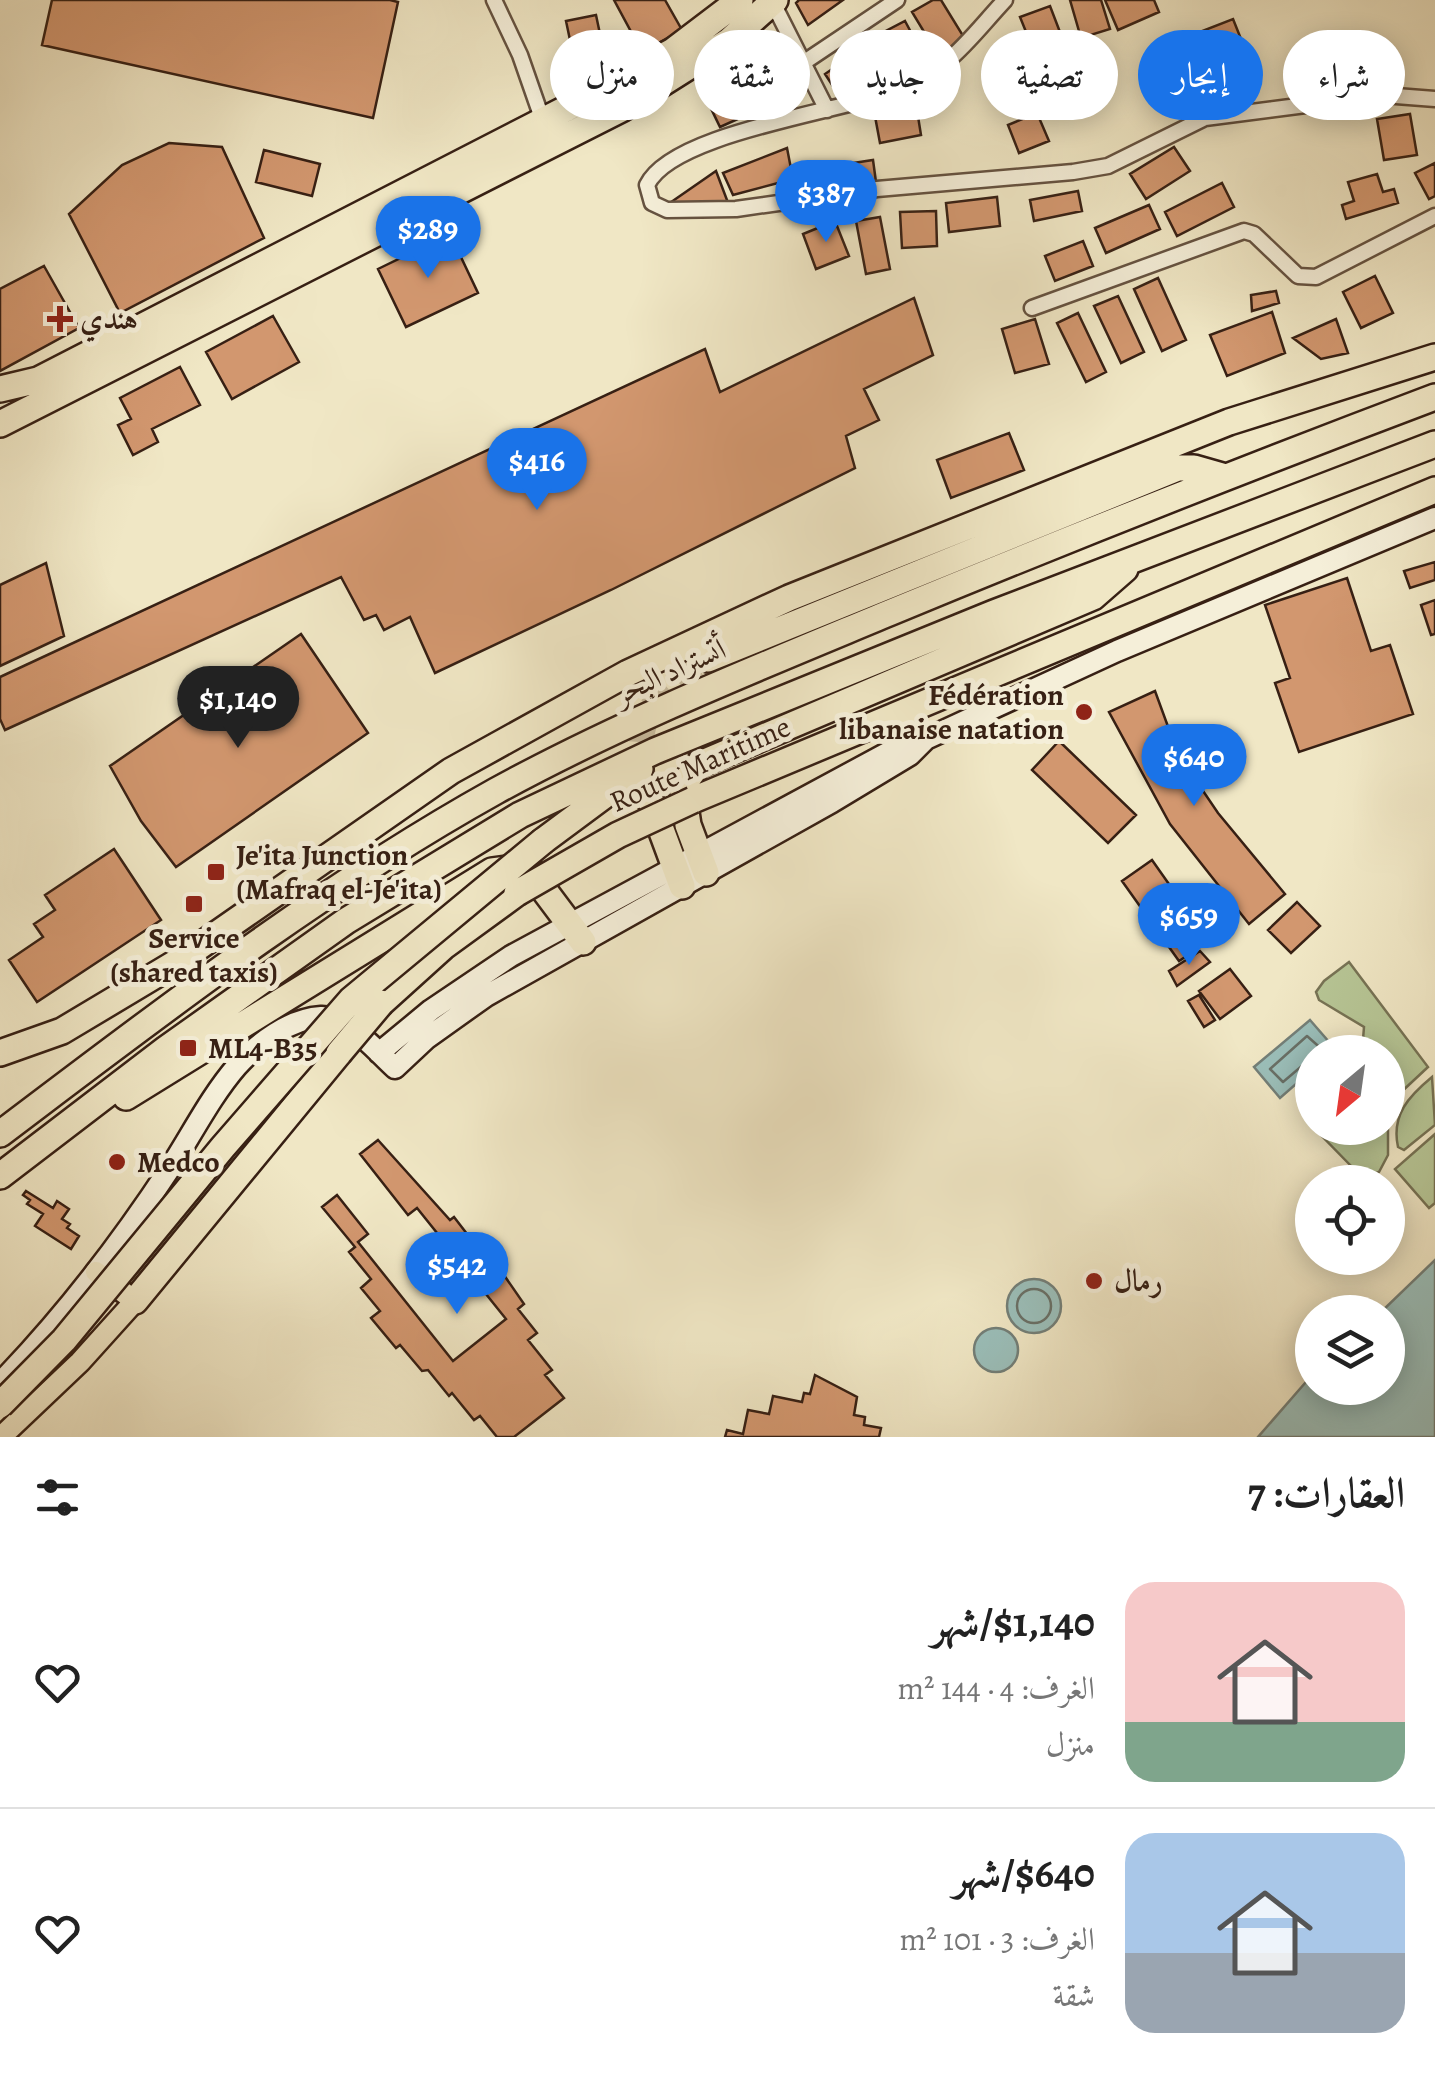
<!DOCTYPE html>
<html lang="ar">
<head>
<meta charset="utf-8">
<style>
  :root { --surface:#fff; --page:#f6f6f6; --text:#222; --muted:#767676; --line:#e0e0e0; --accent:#1a73e8 }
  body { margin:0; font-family:Alegreya,Amiri,serif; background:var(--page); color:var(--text); direction:rtl; height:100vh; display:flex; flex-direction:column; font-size:38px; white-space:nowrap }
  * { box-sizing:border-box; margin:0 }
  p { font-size:32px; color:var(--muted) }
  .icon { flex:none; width:55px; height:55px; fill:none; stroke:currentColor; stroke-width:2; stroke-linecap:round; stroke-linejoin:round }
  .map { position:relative; height:1437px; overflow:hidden; direction:ltr }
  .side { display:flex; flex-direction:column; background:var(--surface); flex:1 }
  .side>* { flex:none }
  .guide { position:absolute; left:30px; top:30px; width:1375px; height:90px; direction:rtl; display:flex; gap:20px }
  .needle { width:65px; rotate:209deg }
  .tools { position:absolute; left:1295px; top:1035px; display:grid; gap:20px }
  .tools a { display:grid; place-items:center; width:110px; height:110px; border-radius:50%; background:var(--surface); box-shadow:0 5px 25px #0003; font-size:50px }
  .price { position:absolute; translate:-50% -85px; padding:0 22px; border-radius:35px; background:var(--accent); color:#fff; font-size:32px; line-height:65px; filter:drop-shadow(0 2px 5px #0008) }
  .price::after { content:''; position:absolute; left:50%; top:60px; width:30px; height:22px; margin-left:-15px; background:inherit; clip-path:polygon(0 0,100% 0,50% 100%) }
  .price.on { background:#222; color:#fff }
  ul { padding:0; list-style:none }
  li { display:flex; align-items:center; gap:30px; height:250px; padding:0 30px }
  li+li { border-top:2px solid var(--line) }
  li span { display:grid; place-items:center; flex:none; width:280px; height:200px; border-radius:30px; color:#555 }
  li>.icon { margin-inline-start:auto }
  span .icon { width:120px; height:120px; fill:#fffc; stroke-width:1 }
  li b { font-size:42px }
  h2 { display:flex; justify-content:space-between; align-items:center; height:120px; padding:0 30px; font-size:42px }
  .tag { padding:0 35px; border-radius:45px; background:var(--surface); box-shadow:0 5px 25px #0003; font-size:35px; line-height:90px }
  .tag.on { background:var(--accent); color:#fff }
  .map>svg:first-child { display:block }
  .green { fill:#b7c696; stroke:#777355; stroke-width:2.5 }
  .water { fill:#9bbfba; stroke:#737f78; stroke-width:2.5 }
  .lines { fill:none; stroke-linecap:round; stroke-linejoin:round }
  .shore { stroke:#697067; stroke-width:2.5 }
  .building { fill:#d2976f; stroke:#372014; stroke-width:2.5 }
  .highway-tunnel { stroke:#cbbfa2; stroke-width:25; stroke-dasharray:25 12; stroke-linecap:butt }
  .street-casing { stroke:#655240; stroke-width:19 }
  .secondary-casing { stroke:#372014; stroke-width:25 }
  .primary-casing { stroke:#372014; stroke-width:25 }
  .highway-casing { stroke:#372014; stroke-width:30 }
  .street { stroke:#f5efd9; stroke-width:14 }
  .secondary { stroke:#f5efd9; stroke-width:20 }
  .primary { stroke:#f0e7c5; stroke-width:20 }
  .highway { stroke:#f0e7c5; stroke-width:25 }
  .highway-bridge-casing { stroke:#372014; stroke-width:30; stroke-linecap:butt }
  .highway-bridge { stroke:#f0e7c5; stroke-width:25 }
  .poi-dot { fill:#8f2418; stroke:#f5efd9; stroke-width:4 }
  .labels { text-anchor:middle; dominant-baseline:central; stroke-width:10; stroke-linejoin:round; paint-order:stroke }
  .poi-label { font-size:30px; font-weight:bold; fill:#372014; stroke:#f5efd9; text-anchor:start }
  .street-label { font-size:30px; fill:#372014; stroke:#f5efd9 }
</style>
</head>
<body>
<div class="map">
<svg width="1435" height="1437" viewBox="0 0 1435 1437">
  <rect width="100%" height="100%" fill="#f0e7c5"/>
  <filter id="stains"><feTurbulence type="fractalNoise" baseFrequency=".002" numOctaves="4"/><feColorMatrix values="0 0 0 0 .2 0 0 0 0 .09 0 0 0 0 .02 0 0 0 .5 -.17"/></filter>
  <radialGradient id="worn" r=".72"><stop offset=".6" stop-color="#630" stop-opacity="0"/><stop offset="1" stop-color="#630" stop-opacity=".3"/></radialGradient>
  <path class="green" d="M1349 962 1428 1067 1398 1095 1388 1087V1052H1362L1364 1027 1319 1000 1316 992 1324 981Z
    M1432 1077 1435 1125 1404 1150 1398 1147C1391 1115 1409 1096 1432 1077Z
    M1388 1110V1155L1379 1172 1367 1176 1356 1171 1314 1128H1388Z
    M1435 1134V1203L1429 1208 1395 1169Z"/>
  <path class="water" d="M1310 1020 1336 1050 1312 1052V1070L1280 1098 1254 1067Z
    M1435 1260V1437H1258L1312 1375V1388H1388V1312H1381Z
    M1007 1306a27 27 0 1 1 54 0a27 27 0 1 1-54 0Z
    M974 1350a22 22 0 1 1 44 0a22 22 0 1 1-44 0Z"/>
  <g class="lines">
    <path class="shore" d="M1312 1063 1303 1065 1283 1082 1270 1069 1307 1036 1325 1052
      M1017 1306a17 17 0 1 1 34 0a17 17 0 1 1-34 0Z"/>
  </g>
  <path class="building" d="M52 0H390L398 2 373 118 42 45Z
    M614 0H665L682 30 642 52Z
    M799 0H843L808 25 796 3Z
    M933 0H941L965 39 938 55 912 12Z
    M1070 0H1101L1110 29 1081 38Z
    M1105 0H1154L1159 12 1118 30Z
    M1050 6 1068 53 1039 64 1020 17Z
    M596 15 604 53 574 59 566 21Z
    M1233 19 1255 74 1179 105 1156 49Z
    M905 21 929 66 904 79 880 34Z
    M861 49 879 76 842 100 825 74Z
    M779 52 791 75 778 81 795 112 774 118 753 64Z
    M743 79 758 110 720 127 705 96Z
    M916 104 921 135 880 143 874 111Z
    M1037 113 1049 141 1019 153 1008 125Z
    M1410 114 1417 155 1384 160 1377 119Z
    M169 143 222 147 264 238 120 313 69 214 122 165Z
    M1174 147 1190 171 1146 199 1130 174Z
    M787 148 793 179 733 195 723 173Z
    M264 150 320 164 312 196 256 182Z
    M873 160 876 182 831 189 827 167Z
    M1435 163V196L1429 199 1415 173Z
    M716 171 730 208 664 207Z
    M1377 174 1383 192 1394 189 1398 203 1346 219 1342 205 1354 201 1348 182Z
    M1222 183 1234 207 1177 236 1165 212Z
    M1078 191 1082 211 1034 221 1030 200Z
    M997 197 1000 226 949 232 946 203Z
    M1149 205 1160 229 1106 253 1095 228Z
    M936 211 937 246 902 248 900 212Z
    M880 217 890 269 866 274 856 221Z
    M835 221 849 256 816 269 803 234Z
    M450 234 478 293 406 327 378 269Z
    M1083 241 1093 266 1055 281 1045 256Z
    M44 266 79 328 0 371V289Z
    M1375 276 1393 313 1361 328 1343 292Z
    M1158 278 1186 340 1162 351 1134 289Z
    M1276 291 1279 303 1252 311 1251 295Z
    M1118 296 1144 352 1121 363 1094 306Z
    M914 298 933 355 864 389 879 420 846 436 855 468 611 590 435 673 410 617 384 630 376 615 364 620 341 577 5 730 0 719V677L705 349 720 392Z
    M1272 312 1285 353 1227 376 1210 335Z
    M1078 313 1106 372 1086 382 1057 323Z
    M273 316 299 362 232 399 206 352Z
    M1035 319 1049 364 1015 373 1002 329Z
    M1336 319 1348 353 1321 359 1293 338Z
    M180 367 200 405 152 429 158 442 133 455 118 425 131 419 120 398Z
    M1009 433 1024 470 951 498 937 460Z
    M1435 562V580L1410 588 1404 571Z
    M46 563 64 636 0 666V585Z
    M1347 578 1371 651 1390 645 1413 714 1299 752 1275 683 1290 678 1265 605Z
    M1435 600V634L1431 635 1421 605Z
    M301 634 368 733 176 867 141 821 110 766Z
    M1155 691 1178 754 1218 813 1285 894 1249 924 1170 824 1109 712Z
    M1059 741 1136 815 1108 843 1032 770Z
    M114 849 161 920 37 1002 9 960 43 937 34 924 55 910 45 895Z
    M1152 860 1209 941 1179 961 1122 881Z
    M1297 902 1320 926 1291 953 1268 930Z
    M1200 951 1210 962 1177 986 1169 971Z
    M1230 969 1251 996 1220 1019 1199 991Z
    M1199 995 1215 1020 1204 1027 1188 1001Z
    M378 1140 450 1220 454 1217 474 1243 481 1242 524 1304 518 1309 537 1333 528 1340 552 1370 545 1375 564 1398 514 1437H497L480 1416 474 1420 452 1393 449 1396 428 1370 422 1371 400 1345 396 1348 371 1318 380 1311 361 1288 371 1279 349 1252 355 1247 322 1207 337 1195 368 1234 358 1242 453 1361 506 1319 417 1208 408 1215 360 1154Z
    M26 1191 53 1208 57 1201 69 1209 62 1219 70 1224 67 1228 79 1236 71 1249 35 1226 43 1214 27 1204 30 1200 23 1195Z
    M815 1375 857 1397 854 1415 865 1417 864 1425 881 1428 879 1437H725L727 1430 743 1434 748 1410 769 1414 773 1396 802 1402 804 1393 810 1394Z"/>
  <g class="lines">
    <path class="highway-tunnel" d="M644 779C632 715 656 691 708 659"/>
    <g class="street-casing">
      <path id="street" d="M494 0 520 55 543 121
        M1005 0C967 41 950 70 894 91 839 112 672 133 647 185L652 203 667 210 736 209 877 189 1073 172 1108 166 1205 118 1383 95 1435 99
        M773 3 827 110
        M803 63 897 0
        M1032 308 1244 231 1254 234 1298 276 1316 277 1435 216"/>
    </g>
    <g class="secondary-casing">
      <path id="secondary" d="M379 1053 431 1010 511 956 902 745 926 739 1117 651 1435 518
        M0 1383C64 1317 120 1244 170 1168 192 1134 211 1096 237 1066 258 1043 289 1019 321 1017 348 1016 376 1051 395 1068L427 1038 486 996 832 802 910 755 926 739"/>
    </g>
    <g class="primary-casing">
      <path id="primary" d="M1 1437 80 1362 135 1301 96 1272"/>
    </g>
    <g class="highway-casing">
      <path id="highway" d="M0 389 38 380 587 98 673 51 740 0
        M0 424 623 108 729 41 775 0
        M708 659 1178 468H1194L1222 476
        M645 786 682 886
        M693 800 1435 490
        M543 841 640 769
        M706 873 688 825 682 786 698 765 1093 597 1125 569
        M381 1003 443 947 517 893
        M0 1053 62 1031 174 964 451 771 628 673 789 598 1229 422 1435 357
        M126 1097 492 871 521 867 532 874 583 942
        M0 1134C160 1013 320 889 496 791 622 722 757 668 889 613 1070 538 1252 466 1435 397
        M0 1176 166 1049 346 921 520 815 655 751 994 613 1435 444
        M135 1301 339 1053"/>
    </g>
    <use href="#street" class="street"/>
    <use href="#secondary" class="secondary"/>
    <use href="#primary" class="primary"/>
    <use href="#highway" class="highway"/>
    <g class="highway-bridge-casing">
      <path id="highway-bridge" d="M517 893 618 835 693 800
        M339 1053 381 1003
        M0 1405 64 1340 223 1147 351 1000 543 841"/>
    </g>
    <use href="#highway-bridge" class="highway-bridge"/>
  </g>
  <g class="poi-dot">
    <path d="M55 304h10v10h10v10h-10v10h-10v-10h-10v-10h10z"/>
    <circle cx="1084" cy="712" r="10"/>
    <rect x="206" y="862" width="20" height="20" rx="5"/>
    <rect x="184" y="894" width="20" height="20" rx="5"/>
    <rect x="178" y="1038" width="20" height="20" rx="5"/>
    <circle cx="117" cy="1162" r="10"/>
    <circle cx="1094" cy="1281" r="10"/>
  </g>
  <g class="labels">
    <g class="poi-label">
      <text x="80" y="319">هندي</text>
      <text x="1064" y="695" text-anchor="end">Fédération<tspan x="1064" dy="34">libanaise natation</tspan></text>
      <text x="236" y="855">Je'ita Junction<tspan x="236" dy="34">(Mafraq el-Je'ita)</tspan></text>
      <text x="194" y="938" text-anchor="middle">Service<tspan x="194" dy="34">(shared taxis)</tspan></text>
      <text x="208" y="1048">ML4-B35</text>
      <text x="137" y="1162">Medco</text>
      <text x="1114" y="1281">رمال</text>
    </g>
    <g class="street-label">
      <text transform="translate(670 671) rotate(-24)">أتستراد البحر</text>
      <text transform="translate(700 764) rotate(-24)">Route Maritime</text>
    </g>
  </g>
  <rect width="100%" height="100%" filter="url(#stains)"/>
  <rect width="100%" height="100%" fill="url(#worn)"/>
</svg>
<div class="tools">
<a><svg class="needle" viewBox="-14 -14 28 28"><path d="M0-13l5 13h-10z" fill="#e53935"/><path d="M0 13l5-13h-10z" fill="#767676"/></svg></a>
<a><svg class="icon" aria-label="locate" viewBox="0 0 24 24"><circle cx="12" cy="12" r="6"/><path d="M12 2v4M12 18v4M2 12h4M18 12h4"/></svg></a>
<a><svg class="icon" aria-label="layers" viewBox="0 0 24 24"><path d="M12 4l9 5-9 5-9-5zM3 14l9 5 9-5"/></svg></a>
</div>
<b class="price" style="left:826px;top:245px">$387</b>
<b class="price" style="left:428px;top:281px">$289</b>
<b class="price" style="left:537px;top:513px">$416</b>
<b class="price on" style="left:238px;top:751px">$1,140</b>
<b class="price" style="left:1194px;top:809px">$640</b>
<b class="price" style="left:1189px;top:968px">$659</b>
<b class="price" style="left:457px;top:1317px">$542</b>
<div class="guide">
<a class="tag">شراء</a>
<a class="tag on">إيجار</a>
<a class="tag">تصفية</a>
<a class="tag">جديد</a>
<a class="tag">شقة</a>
<a class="tag">منزل</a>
</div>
</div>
<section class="side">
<h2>العقارات: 7<svg class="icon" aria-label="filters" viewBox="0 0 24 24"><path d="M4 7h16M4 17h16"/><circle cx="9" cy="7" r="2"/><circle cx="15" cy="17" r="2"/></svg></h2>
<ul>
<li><span style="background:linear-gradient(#f6c9c9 70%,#7fa58c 0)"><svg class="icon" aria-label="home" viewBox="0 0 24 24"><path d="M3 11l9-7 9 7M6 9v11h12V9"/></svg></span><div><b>$1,140/شهر</b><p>الغرف: 4 · 144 m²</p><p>منزل</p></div><svg class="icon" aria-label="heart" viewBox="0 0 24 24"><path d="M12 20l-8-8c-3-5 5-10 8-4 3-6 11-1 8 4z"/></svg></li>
<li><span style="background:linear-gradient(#a9c7e8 60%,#9aa5b1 0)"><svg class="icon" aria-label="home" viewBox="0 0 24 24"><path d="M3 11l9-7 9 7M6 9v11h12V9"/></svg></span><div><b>$640/شهر</b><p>الغرف: 3 · 101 m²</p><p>شقة</p></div><svg class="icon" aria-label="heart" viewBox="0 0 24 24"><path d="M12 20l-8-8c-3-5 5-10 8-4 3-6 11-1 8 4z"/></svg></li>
</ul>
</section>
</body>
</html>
